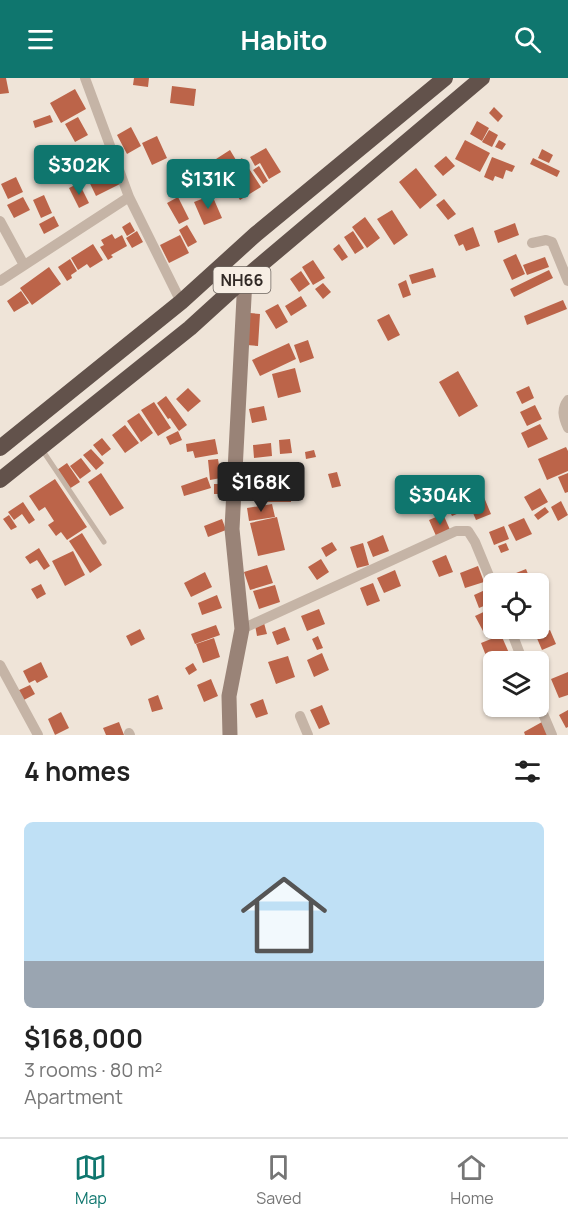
<!DOCTYPE html>
<html lang="en">
<head>
<meta charset="utf-8">
<style>
  :root { --surface:#fff; --page:#f6f6f6; --text:#222; --muted:#767676; --line:#e0e0e0; --accent:#0f766e }
  body { margin:0; font-family:Manrope,sans-serif; background:var(--page); color:var(--text); height:100vh; display:flex; flex-direction:column; font-size:22px; white-space:nowrap }
  * { box-sizing:border-box; margin:0 }
  p { font-size:20px; color:var(--muted) }
  .icon { flex:none; width:33px; height:33px; fill:none; stroke:currentColor; stroke-width:2; stroke-linecap:round; stroke-linejoin:round }
  .map { position:relative; height:657px; overflow:hidden }
  .sheet { display:flex; flex-direction:column; background:var(--surface); flex:1 }
  .sheet>* { flex:none }
  .fabs { position:absolute; left:483px; top:495px; display:grid; gap:12px }
  .fabs a { display:grid; place-items:center; width:66px; height:66px; border-radius:9px; background:var(--surface); box-shadow:0 2px 4px #0004; font-size:30px }
  .price { position:absolute; translate:-50% -51px; padding:0 14px; border-radius:6px; background:var(--accent); color:#fff; font-size:20px; line-height:39px; filter:drop-shadow(0 2px 3px #0008) }
  .price::after { content:''; position:absolute; left:50%; top:36px; width:18px; height:14px; margin-left:-9px; background:inherit; clip-path:polygon(0 0,100% 0,50% 100%) }
  .price.current { background:#222; color:#fff }
  ul { padding:0; list-style:none }
  li { display:grid; align-content:center; gap:12px; height:318px; padding:0 24px }
  li+li { border-top:2px solid var(--line) }
  li span { display:grid; place-items:center; height:186px; border-radius:9px; color:#555 }
  li>.icon { margin-inline-start:auto }
  span .icon { width:108px; height:108px; fill:#fffc; stroke-width:1 }
  li b { font-size:26px }
  h2 { display:flex; justify-content:space-between; align-items:center; height:72px; padding:0 24px; font-size:26px }
  header { display:flex; justify-content:space-between; align-items:center; height:78px; padding:0 24px; background:var(--accent); color:#fff; font-size:27px; font-weight:700 }
  .dock { display:flex; justify-content:space-around; align-items:center; height:84px; border-top:2px solid var(--line); background:var(--surface); font-size:16px; color:var(--muted) }
  .dock a { display:grid; justify-items:center; gap:3px }
  .dock .current { color:var(--accent) }
  .map>svg:first-child { display:block }
  .building { fill:#bc6449 }
  .lines { fill:none; stroke-linecap:round; stroke-linejoin:round }
  .service { stroke:#c5b4a6; stroke-width:5 }
  .minor { stroke:#c5b4a6; stroke-width:10 }
  .secondary { stroke:#998377; stroke-width:15 }
  .trunk { stroke:#62524b; stroke-width:16 }
  .labels { text-anchor:middle; dominant-baseline:central; stroke-width:5; stroke-linejoin:round; paint-order:stroke }
  .shield { fill:#f7eee4; stroke:#6d655f; stroke-width:1.5 }
  .shield-label { font-size:16px; font-weight:bold; fill:#322a26 }
</style>
</head>
<body>
<header><svg class="icon" aria-label="menu" viewBox="0 0 24 24"><path d="M4 6h16M4 12h16M4 18h16"/></svg>Habito<svg class="icon" aria-label="search" viewBox="0 0 24 24"><circle cx="10" cy="10" r="6"/><path d="M15 15l6 6"/></svg></header>
<div class="map">
<svg width="568" height="657" viewBox="0 0 568 657">
  <rect width="100%" height="100%" fill="#efe4d8"/>
  <path class="building" d="M0 0H6L9 15 0 16Z
    M134 0H149L148 9 133 7Z
    M172 8 196 11 194 28 170 25Z
    M75 11 86 31 61 45 50 25Z
    M494 29 503 38 498 44 489 35Z
    M50 37 53 44 35 50 33 43Z
    M78 39 88 57 75 64 65 46Z
    M477 43 489 50 482 63 470 56Z
    M131 49 141 68 127 76 117 57Z
    M489 52 498 57 492 69 482 64Z
    M157 58 167 80 152 87 142 65Z
    M465 62 490 75 480 94 455 81Z
    M499 62 506 66 502 72 495 69Z
    M57 69 62 78 51 84 46 76Z
    M266 70 281 94 269 101 260 85 255 88 250 79Z
    M542 71 553 77 549 85 538 80Z
    M230 72 236 82 222 91 216 81Z
    M108 76 122 105 96 118 82 89Z
    M446 78 455 88 443 98 434 88Z
    M492 79 515 88 512 94 506 92 503 101 495 98 493 103 484 99Z
    M242 80 261 109 240 122 222 93Z
    M533 80 560 93 557 99 530 86Z
    M259 88 268 103 263 106 253 92Z
    M416 90 437 117 420 131 399 104Z
    M16 99 23 114 8 121 1 106Z
    M79 105 89 125 79 130 69 110Z
    M44 117 52 135 41 140 33 122Z
    M212 117 222 140 204 147 194 124Z
    M23 119 30 132 14 140 7 127Z
    M178 119 189 141 179 146 167 125Z
    M444 121 456 136 448 142 436 127Z
    M392 132 408 157 394 167 377 141Z
    M54 138 59 148 44 156 39 146Z
    M365 139 380 160 367 170 352 149Z
    M130 144 135 153 127 158 122 149Z
    M515 145 519 157 498 165 494 153Z
    M187 147 197 164 188 169 179 152Z
    M473 149 480 168 466 173 463 166 459 168 454 157Z
    M137 153 143 164 132 170 126 160Z
    M353 153 364 170 355 176 344 159Z
    M112 156 115 161 122 157 127 168 111 177 113 179 108 182 100 169 104 167 101 162Z
    M180 157 189 175 169 185 160 167Z
    M93 166 103 182 90 190 87 186 78 192 71 180Z
    M339 166 348 179 342 183 333 171Z
    M516 176 525 196 512 202 503 182Z
    M545 179 549 189 527 197 523 187Z
    M70 181 77 193 71 197 72 200 67 203 58 189Z
    M313 182 325 200 313 207 302 189Z
    M49 189 61 206 32 227 20 210Z
    M433 190 436 199 412 206 409 197Z
    M549 192 553 200 514 219 510 211Z
    M301 193 310 206 299 214 290 201Z
    M406 202 411 217 403 220 398 206Z
    M323 205 331 214 323 221 315 211Z
    M21 213 29 225 14 234 7 223Z
    M301 218 307 228 291 238 285 228Z
    M563 222 567 231 527 247 524 238Z
    M278 226 288 244 276 251 265 233Z
    M250 235 260 236 258 268 247 267Z
    M389 236 400 257 388 263 377 242Z
    M308 262 314 280 300 285 294 267Z
    M289 265 296 281 260 298 252 282Z
    M295 290 301 314 278 320 272 296Z
    M458 293 478 328 459 339 439 304Z
    M529 308 534 320 522 326 516 314Z
    M188 310 201 323 188 334 176 321Z
    M166 318 187 347 179 353 170 340 168 341 157 325Z
    M154 324 171 350 158 358 141 332Z
    M535 327 542 341 527 348 520 334Z
    M264 328 267 342 252 345 249 331Z
    M139 335 153 355 141 364 127 343Z
    M540 346 548 361 528 370 521 355Z
    M125 347 139 365 125 375 112 357Z
    M178 353 182 362 170 367 166 359Z
    M102 360 111 371 102 378 93 367Z
    M215 361 218 376 195 380 193 373 187 374 186 366Z
    M290 361 292 375 280 376 279 362Z
    M271 365 272 378 254 380 253 367Z
    M566 369 568 373V393L547 402 538 381Z
    M91 371 104 385 96 392 83 377Z
    M314 372 316 379 306 381 305 374Z
    M81 380 91 393 80 401 70 388Z
    M218 381 221 400 210 402 208 382Z
    M67 385 80 404 69 411 57 392Z
    M273 392H284L285 410H274Z
    M257 394H271V409H257Z
    M337 394 341 408 332 410 328 396Z
    M101 395 124 430 110 438 88 404Z
    M568 395V414L565 415 558 399Z
    M207 399 211 410 184 418 181 408Z
    M55 401 87 449 67 462 61 454 56 458 48 447 54 443 45 429 39 433 29 418Z
    M214 406H221V416H214Z
    M540 410 548 424 532 433 524 419Z
    M260 412H291V424H260Z
    M483 417 491 436 476 442 468 423Z
    M561 423 568 437 558 443 551 429Z
    M23 424 35 442 29 446 22 436 14 442 8 434Z
    M463 424 466 432 452 438 448 430Z
    M272 426 275 439 249 443 247 430Z
    M545 429 549 434 538 442 534 437Z
    M443 436 451 454 437 460 429 442Z
    M9 437 17 449 11 452 3 441Z
    M277 439 285 472 258 478 250 445Z
    M524 440 532 456 516 463 508 447Z
    M222 441 226 452 208 459 204 448Z
    M504 448 509 461 494 467 489 454Z
    M82 455 102 487 90 495 69 463Z
    M383 457 389 473 373 479 367 464Z
    M332 464 337 472 326 479 321 470Z
    M363 465 369 487 357 490 350 469Z
    M506 465 509 472 501 475 498 468Z
    M39 470 50 488 44 492 37 482 30 486 25 479Z
    M73 473 85 497 65 508 52 483Z
    M446 477 453 494 439 499 432 483Z
    M321 481 329 494 317 502 308 489Z
    M267 487 273 505 250 512 244 494Z
    M478 488 484 504 465 510 460 495Z
    M526 491 532 506H508L506 499Z
    M395 492 401 508 384 515 377 500Z
    M205 494 212 509 191 519 184 505Z
    M373 505 380 523 367 528 360 510Z
    M41 506 46 516 37 521 31 511Z
    M275 507 280 524 259 531 253 513Z
    M485 512 491 525 479 530 474 517Z
    M217 517 222 530 202 537 198 525Z
    M492 530 494 533V547L483 553 475 538Z
    M319 531 325 546 307 553 301 538Z
    M264 545 267 556 257 558 255 547Z
    M216 547 220 557 195 566 191 556Z
    M285 549 290 562 277 567 272 554Z
    M140 551 145 561 131 568 126 558Z
    M550 552 556 566 542 572 536 558Z
    M318 558 323 570 317 572 312 561Z
    M496 559 497 561 502 559 509 575 488 583 481 565Z
    M214 560 220 579 203 585 196 566Z
    M322 575 329 592 314 599 307 582Z
    M288 578 295 599 276 606 268 584Z
    M41 584 48 599 37 605 35 602 29 605 23 593Z
    M193 585 197 592 189 597 185 590Z
    M568 594V617L559 620 551 601Z
    M211 601 218 618 204 624 197 607Z
    M30 607 35 616 22 623 17 613Z
    M158 617 163 631 152 634 148 621Z
    M263 621 268 636 256 640 250 626Z
    M322 627 330 646 319 651 310 632Z
    M497 628H524V629L500 637Z
    M568 632V649L566 650 559 637Z
    M61 634 69 650 55 657 48 641Z
    M119 644 124 657H106L103 650Z
    M542 644 549 657H525L524 654Z"/>
  <g class="lines">
    <path class="service" d="M43 373 104 464"/>
    <path class="minor" d="M85 0 129 119 181 224
      M0 143 24 187
      M532 165 546 162 552 164 568 203
      M0 203 129 119
      M568 322C561 331 563 339 568 350
      M510 550 523 584
      M242 551 456 453H468L475 464 494 510
      M0 587 38 657
      M538 624 552 657
      M300 638 308 657
      M129 655 130 657"/>
    <path class="secondary" d="M230 657 229 618 242 551 232 451 245 200"/>
    <path class="trunk" d="M0 370 181 224 256 156 445 0
      M0 402 190 250 245 200 482 0"/>
  </g>
  <g class="labels">
    <rect class="shield" x="213.5" y="189" width="57" height="26" rx="4.5"/>
    <g class="shield-label">
      <text x="242" y="202">NH66</text>
    </g>
  </g>
</svg>
<div class="fabs">
<a><svg class="icon" aria-label="locate" viewBox="0 0 24 24"><circle cx="12" cy="12" r="6"/><path d="M12 2v4M12 18v4M2 12h4M18 12h4"/></svg></a>
<a><svg class="icon" aria-label="layers" viewBox="0 0 24 24"><path d="M12 4l9 5-9 5-9-5zM3 14l9 5 9-5"/></svg></a>
</div>
<b class="price" style="left:79px;top:118px">$302K</b>
<b class="price" style="left:208px;top:132px">$131K</b>
<b class="price current" style="left:261px;top:435px">$168K</b>
<b class="price" style="left:440px;top:448px">$304K</b>
</div>
<section class="sheet">
<h2>4 homes<svg class="icon" aria-label="filters" viewBox="0 0 24 24"><path d="M4 7h16M4 17h16"/><circle cx="9" cy="7" r="2"/><circle cx="15" cy="17" r="2"/></svg></h2>
<ul>
<li><span style="background:linear-gradient(#bfe0f5 75%,#9aa5b1 0)"><svg class="icon" aria-label="home" viewBox="0 0 24 24"><path d="M3 11l9-7 9 7M6 9v11h12V9"/></svg></span><div><b>$168,000</b><p>3 rooms · 80 m²</p><p>Apartment</p></div></li>
</ul>
</section>
<nav class="dock">
<a class="current"><svg class="icon" aria-label="map" viewBox="0 0 24 24"><path d="M3 6l6-2 6 2 6-2v14l-6 2-6-2-6 2zM9 4v14M15 6v14"/></svg>Map</a>
<a><svg class="icon" aria-label="saved" viewBox="0 0 24 24"><path d="M7 4h10v16l-5-4-5 4z"/></svg>Saved</a>
<a><svg class="icon" aria-label="home" viewBox="0 0 24 24"><path d="M3 11l9-7 9 7M6 9v11h12V9"/></svg>Home</a>
</nav>
</body>
</html>
